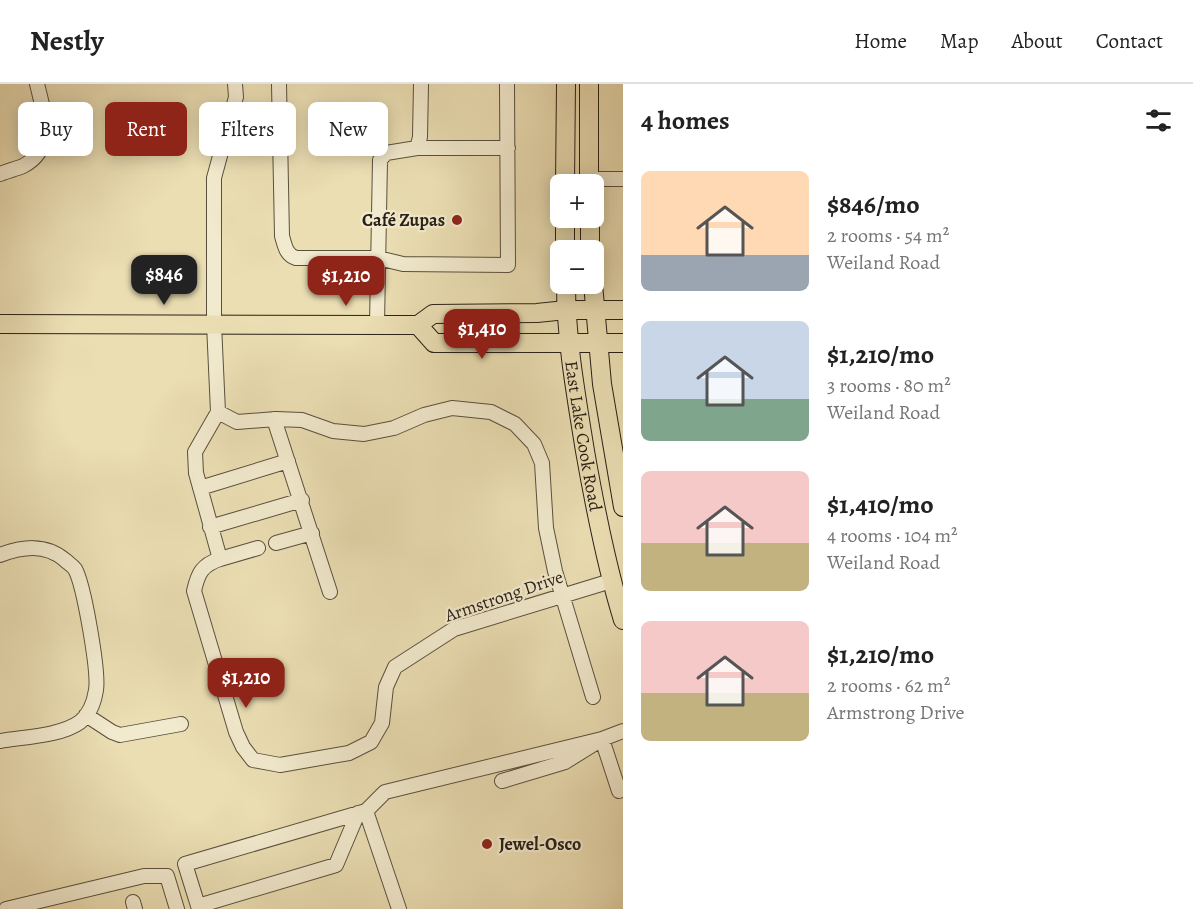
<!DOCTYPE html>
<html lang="en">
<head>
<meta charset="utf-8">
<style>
  :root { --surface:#fff; --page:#f2f2f2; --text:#222; --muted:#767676; --line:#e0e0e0; --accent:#8f2418 }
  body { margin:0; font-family:Alegreya,serif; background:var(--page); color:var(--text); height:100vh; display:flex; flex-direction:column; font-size:22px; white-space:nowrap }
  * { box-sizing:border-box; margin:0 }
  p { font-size:20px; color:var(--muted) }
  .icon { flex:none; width:33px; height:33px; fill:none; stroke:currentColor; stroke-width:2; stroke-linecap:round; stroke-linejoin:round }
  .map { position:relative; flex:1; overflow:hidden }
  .side { display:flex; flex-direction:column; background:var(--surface); width:570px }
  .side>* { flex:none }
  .top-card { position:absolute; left:18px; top:18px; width:514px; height:54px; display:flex; gap:12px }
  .fabs { position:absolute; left:550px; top:90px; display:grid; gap:12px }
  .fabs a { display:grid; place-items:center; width:54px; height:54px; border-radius:9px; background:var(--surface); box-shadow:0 3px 15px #0003; font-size:30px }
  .price { position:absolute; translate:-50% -51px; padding:0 14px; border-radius:12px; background:var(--accent); color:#fff; font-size:20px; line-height:39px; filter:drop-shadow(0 2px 3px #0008) }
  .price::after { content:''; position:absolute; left:50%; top:36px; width:18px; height:14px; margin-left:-9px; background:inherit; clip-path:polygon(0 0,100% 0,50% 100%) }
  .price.selected { background:#222; color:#fff }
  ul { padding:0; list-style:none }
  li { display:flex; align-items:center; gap:18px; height:150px; padding:0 18px }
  li span { display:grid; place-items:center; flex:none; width:168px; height:120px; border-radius:9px; color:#555 }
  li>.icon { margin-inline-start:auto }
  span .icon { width:72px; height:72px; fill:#fffc; stroke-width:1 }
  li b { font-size:26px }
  h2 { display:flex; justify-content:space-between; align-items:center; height:72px; padding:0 18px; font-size:26px }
  .chip { padding:0 21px; border-radius:9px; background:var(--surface); box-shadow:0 3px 15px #0003; font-size:21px; line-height:54px }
  .chip.selected { background:var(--accent); color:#fff }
  header { display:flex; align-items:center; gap:36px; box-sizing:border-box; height:84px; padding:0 30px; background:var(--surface); border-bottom:2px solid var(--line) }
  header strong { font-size:28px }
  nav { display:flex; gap:33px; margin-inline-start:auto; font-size:21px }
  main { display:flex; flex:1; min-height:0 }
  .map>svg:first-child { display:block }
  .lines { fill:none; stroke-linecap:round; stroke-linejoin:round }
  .minor-casing { stroke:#59503e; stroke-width:16 }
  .major-casing { stroke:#282017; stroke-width:20 }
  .minor { stroke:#f2eace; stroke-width:14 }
  .major { stroke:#ebdeb3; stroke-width:18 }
  .poi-dot { fill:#8f2418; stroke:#f2eace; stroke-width:2 }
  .labels { text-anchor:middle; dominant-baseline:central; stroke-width:4.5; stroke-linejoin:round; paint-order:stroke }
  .poi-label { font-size:18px; font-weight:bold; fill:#282017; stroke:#f2eace; text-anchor:end }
  .street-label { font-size:18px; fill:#282017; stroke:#f2eace }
</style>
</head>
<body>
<header>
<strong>Nestly</strong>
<nav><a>Home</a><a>Map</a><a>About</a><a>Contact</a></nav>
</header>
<main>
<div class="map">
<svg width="623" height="825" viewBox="0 0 623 825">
  <rect width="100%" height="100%" fill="#ebdeb3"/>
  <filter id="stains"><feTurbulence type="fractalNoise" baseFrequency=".00333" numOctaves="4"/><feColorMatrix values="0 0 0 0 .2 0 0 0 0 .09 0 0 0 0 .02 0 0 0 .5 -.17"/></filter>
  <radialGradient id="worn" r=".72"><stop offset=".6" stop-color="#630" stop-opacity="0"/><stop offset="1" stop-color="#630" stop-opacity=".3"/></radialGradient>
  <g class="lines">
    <g class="minor-casing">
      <path id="minor" d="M235 0 236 13 214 94V240L218 328 195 368 196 389 220 475C202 481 198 489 194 507L236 648 243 663 253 676 280 681 349 669 371 658 382 639 386 603 395 583 454 545 611 497
        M279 0 282 152C285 162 286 171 296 174H378L403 180 508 181 507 0
        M417 64H508
        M0 90C7 87 16 85 23 82 56 65 44 28 37 0
        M589 95H623
        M377 241 380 76 386 69 417 64 420 53 421 0
        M218 328 237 338 276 335 302 336 333 347 364 350 394 344 424 331 452 324 491 328 515 340 534 360 542 379 546 444 555 487 593 613
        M274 335 330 508
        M200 404 288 377
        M210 443 302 416
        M276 459 312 449
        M0 471C22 463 45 459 65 476 68 479 72 481 75 485 84 501 99 588 96 606 94 619 90 630 80 638 61 652 23 653 0 657
        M220 475 258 464
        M86 631 112 648 120 651 181 640
        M502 697 565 678 602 655 619 707
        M366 727 399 825
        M133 818 135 825
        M198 822 336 781 358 729
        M6 825 144 792H167L177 825
        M199 825 185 780 366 727 385 708 602 655 623 647"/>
    </g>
    <g class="major-casing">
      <g id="major">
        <path d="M589 0V100"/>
        <path d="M565 100 566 0"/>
        <path d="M565 134V166"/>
        <path d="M590 134V166"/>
        <path id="s1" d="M566 200C566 256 576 311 585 367 595 424 606 481 623 536"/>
        <path d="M593 200 602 300 623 423"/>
        <path d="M0 240 402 241H418L433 230 537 229 566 226H623"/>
        <path d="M418 241 434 259H623"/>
      </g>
    </g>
    <use href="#minor" class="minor"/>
    <use href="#major" class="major"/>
  </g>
  <g class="poi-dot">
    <circle cx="457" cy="136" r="6"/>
    <circle cx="487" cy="760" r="6"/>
  </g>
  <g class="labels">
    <g class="poi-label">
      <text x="445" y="136">Café Zupas</text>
      <text x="499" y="760" text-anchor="start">Jewel-Osco</text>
    </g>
    <g class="street-label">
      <text stroke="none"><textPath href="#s1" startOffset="153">East Lake Cook Road</textPath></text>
      <text transform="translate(504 512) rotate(-19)">Armstrong Drive</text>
    </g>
  </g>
  <rect width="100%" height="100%" filter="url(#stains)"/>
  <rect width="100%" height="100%" fill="url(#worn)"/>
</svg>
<div class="fabs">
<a>+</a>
<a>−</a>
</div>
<b class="price selected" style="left:164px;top:222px">$846</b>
<b class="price" style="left:346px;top:223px">$1,210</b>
<b class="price" style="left:482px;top:276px">$1,410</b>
<b class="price" style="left:246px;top:625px">$1,210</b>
<div class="top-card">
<a class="chip">Buy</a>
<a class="chip selected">Rent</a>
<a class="chip">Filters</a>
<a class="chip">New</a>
</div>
</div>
<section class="side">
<h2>4 homes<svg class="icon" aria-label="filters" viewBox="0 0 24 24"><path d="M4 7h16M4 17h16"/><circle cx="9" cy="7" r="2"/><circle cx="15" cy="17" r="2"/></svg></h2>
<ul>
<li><span style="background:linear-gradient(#ffd9b3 70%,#9aa5b1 0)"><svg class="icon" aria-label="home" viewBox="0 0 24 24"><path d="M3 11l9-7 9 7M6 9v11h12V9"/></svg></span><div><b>$846/mo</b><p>2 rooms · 54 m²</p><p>Weiland Road</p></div></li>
<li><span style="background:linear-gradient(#c9d6e8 65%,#7fa58c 0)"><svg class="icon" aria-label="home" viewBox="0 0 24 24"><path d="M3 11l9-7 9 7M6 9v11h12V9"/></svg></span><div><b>$1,210/mo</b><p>3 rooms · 80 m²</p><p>Weiland Road</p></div></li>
<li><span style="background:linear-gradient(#f6c9c9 60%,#c2b280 0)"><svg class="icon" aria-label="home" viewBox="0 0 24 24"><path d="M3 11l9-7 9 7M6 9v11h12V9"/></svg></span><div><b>$1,410/mo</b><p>4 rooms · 104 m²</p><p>Weiland Road</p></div></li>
<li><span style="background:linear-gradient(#f6c9c9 60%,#c2b280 0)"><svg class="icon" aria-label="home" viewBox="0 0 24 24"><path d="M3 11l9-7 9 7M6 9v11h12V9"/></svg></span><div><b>$1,210/mo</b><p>2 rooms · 62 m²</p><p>Armstrong Drive</p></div></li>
</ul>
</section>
</main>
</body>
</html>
